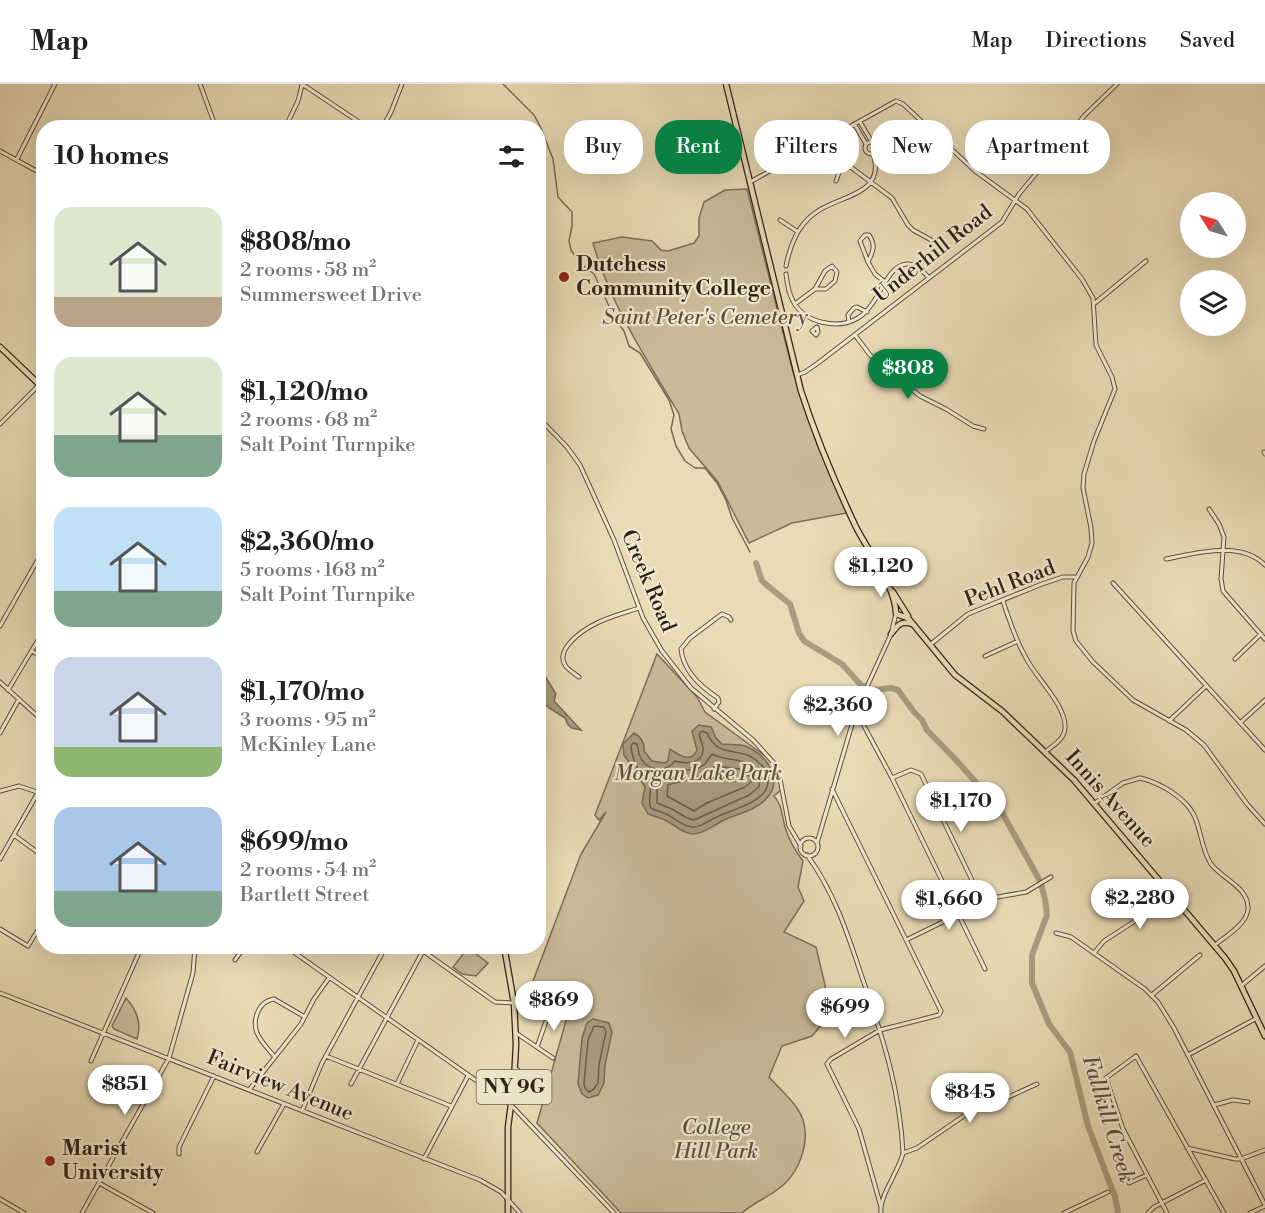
<!DOCTYPE html>
<html lang="en">
<head>
<meta charset="utf-8">
<style>
  :root { --surface:#fff; --page:#f2f2f2; --text:#202124; --muted:#757577; --line:#e0e0e0; --accent:#0b8043 }
  body { margin:0; font-family:"Libre Bodoni",serif; background:var(--page); color:var(--text); height:100vh; display:flex; flex-direction:column; font-size:22px; white-space:nowrap }
  * { box-sizing:border-box; margin:0 }
  p { font-size:20px; color:var(--muted) }
  .icon { flex:none; width:33px; height:33px; fill:none; stroke:currentColor; stroke-width:2; stroke-linecap:round; stroke-linejoin:round }
  .map { position:relative; flex:1; overflow:hidden }
  .drawer { position:absolute; left:36px; top:36px; width:510px; height:834px; display:flex; flex-direction:column; background:var(--surface); border-radius:24px; box-shadow:0 6px 24px #0002 }
  .drawer>* { flex:none }
  .top-card { position:absolute; left:564px; top:36px; width:570px; height:54px; display:flex; gap:12px }
  .needle { width:39px; rotate:307deg }
  .controls { position:absolute; left:1180px; top:108px; display:grid; gap:12px }
  .controls a { display:grid; place-items:center; width:66px; height:66px; border-radius:50%; background:var(--surface); box-shadow:0 6px 24px #0002; font-size:30px }
  .price { position:absolute; translate:-50% -51px; padding:0 14px; border-radius:21px; background:#fff; color:#222; font-size:20px; line-height:39px; filter:drop-shadow(0 2px 3px #0008) }
  .price::after { content:''; position:absolute; left:50%; top:36px; width:18px; height:14px; margin-left:-9px; background:inherit; clip-path:polygon(0 0,100% 0,50% 100%) }
  .price.selected { background:var(--accent); color:#fff }
  ul { padding:0; list-style:none }
  li { display:flex; align-items:center; gap:18px; height:150px; padding:0 18px }
  li span { display:grid; place-items:center; flex:none; width:168px; height:120px; border-radius:18px; color:#555 }
  li>.icon { margin-inline-start:auto }
  span .icon { width:72px; height:72px; fill:#fffc; stroke-width:1 }
  li b { font-size:26px }
  h2 { display:flex; justify-content:space-between; align-items:center; height:72px; padding:0 18px; font-size:26px }
  .chip { padding:0 21px; border-radius:24px; background:var(--surface); box-shadow:0 6px 24px #0002; font-size:21px; line-height:54px }
  .chip.selected { background:var(--accent); color:#fff }
  header { display:flex; align-items:center; gap:36px; box-sizing:border-box; height:84px; padding:0 30px; background:var(--surface); border-bottom:2px solid var(--line) }
  header strong { font-size:28px }
  nav { display:flex; gap:33px; margin-inline-start:auto; font-size:21px }
  .map>svg:first-child { display:block }
  .green { fill:#c9bb9a; stroke:#7c6e58; stroke-width:1.5 }
  .water { fill:#a99c7f; stroke:#786b55; stroke-width:1.5 }
  .lines { fill:none; stroke-linecap:round; stroke-linejoin:round }
  .shore { stroke:#6c5e4b; stroke-width:1.5 }
  .stream { stroke:#786b55; stroke-width:1.5 }
  .river { stroke:#a99c7f; stroke-width:6 }
  .minor-casing { stroke:#5d503e; stroke-width:5 }
  .major-casing { stroke:#2e2117; stroke-width:7 }
  .minor { stroke:#f1e8cf; stroke-width:3 }
  .major { stroke:#e9dbb5; stroke-width:4.5 }
  .poi-dot { fill:#8f2418; stroke:#f1e8cf; stroke-width:2 }
  .labels { text-anchor:middle; dominant-baseline:central; stroke-width:4.5; stroke-linejoin:round; paint-order:stroke }
  .shield { fill:#f1e8cf; stroke:#685d4e; stroke-width:1.5 }
  .shield-label { font-size:20px; font-weight:bold; fill:#2e2117 }
  .street-label { font-size:21px; fill:#2e2117; stroke:#f1e8cf }
  .poi-label { font-size:21px; font-weight:bold; fill:#2e2117; stroke:#f1e8cf; text-anchor:start }
  .park-label { font-size:21px; font-style:italic; fill:#5c4f3e; stroke:#f1e8cf }
  .water-label { font-size:22px; font-style:italic; fill:#594c3b; stroke:#f1e8cf }
</style>
</head>
<body>
<header>
<strong>Map</strong>
<nav><a>Map</a><a>Directions</a><a>Saved</a></nav>
</header>
<div class="map">
<svg width="1265" height="1129" viewBox="0 0 1265 1129">
  <rect width="100%" height="100%" fill="#e9dbb5"/>
  <filter id="stains"><feTurbulence type="fractalNoise" baseFrequency=".00333" numOctaves="4"/><feColorMatrix values="0 0 0 0 .2 0 0 0 0 .09 0 0 0 0 .02 0 0 0 .5 -.17"/></filter>
  <radialGradient id="worn" r=".72"><stop offset=".6" stop-color="#630" stop-opacity="0"/><stop offset="1" stop-color="#630" stop-opacity=".3"/></radialGradient>
  <path class="green" d="M747 105 793 288 817 360 847 429 792 439 749 459 718 398 689 364 682 347 679 330C646 274 611 222 593 159L622 153 652 157 661 166 668 167 694 159 699 152V134L704 118 725 106Z
    M657 570 697 613 705 628 768 674 777 686 782 705 774 712C782 720 782 733 785 743 789 756 795 767 803 777L798 803 804 817 784 848 816 863 825 901 829 932 812 952 782 962 769 993C778 1003 789 1013 797 1024 815 1050 801 1089 777 1106 766 1114 753 1119 742 1129H621L537 1039 567 933 527 913 581 770 606 728 599 736 595 731Z
    M468 864 488 879 476 892 462 890 453 883Z
    M126 914C137 926 142 939 137 955L114 945 112 942Z"/>
  <path class="water" d="M538 585 544 590 556 610 554 617 581 646 572 644 568 641 565 634 549 624 539 614Z
    M699 641 711 643 716 654 722 660C729 661 739 660 745 662 767 670 785 697 765 716 754 727 737 730 724 736 714 741 706 749 694 750 683 750 675 741 665 736 660 734 654 732 648 730L642 719 645 703 640 695 633 690 631 681 624 671 623 660 634 649C641 653 645 659 644 667L652 677 664 679 668 677 670 665C679 671 691 680 697 666L692 647Z
    M593 935 609 939 612 948 605 981 604 999 598 1011 588 1014 582 1010 578 1000 582 954 587 939Z"/>
  <g class="lines">
    <path class="shore" d="M702 647 707 649C719 677 741 660 759 679 763 682 766 685 767 690 775 717 735 724 717 733 708 736 702 744 692 743 682 742 676 735 668 731 663 728 656 727 651 724 647 716 652 709 650 700 648 695 644 693 641 689 636 684 631 669 631 662L633 659 637 660C638 663 638 666 639 670 645 687 665 690 675 677 685 680 703 681 703 665 703 661 700 655 699 650Z
      M712 670C731 680 747 670 760 692L759 703 749 711 694 736 687 734 672 725 657 719V694L668 692 678 686H695L705 680Z
      M716 682 739 685 751 693V698L745 703 707 719 694 727 667 712 668 701C689 694 697 697 716 682Z
      M594 942 604 943 606 948 599 980 598 999 594 1005 589 1008 585 1004 584 1000 588 956Z"/>
    <path class="stream" d="M503 0 534 31 541 44 553 75 558 113 572 128V142L569 157 571 166 580 179 594 190 615 235 624 247 629 262 640 269 669 316 674 331 671 345 676 362 685 377 695 384H705L717 399 726 416 732 434 750 468"/>
    <path class="river" d="M756 479 762 497 790 520 799 549 804 557 842 580 861 601 874 606 891 604 898 606 914 628 922 636 927 646 955 675 1000 725 1040 797 1045 815 1047 831 1032 871V899L1049 940 1070 968 1088 1042 1115 1113 1118 1129"/>
    <g class="minor-casing">
      <path id="minor" d="M200 0 216 44
        M302 0 368 44
        M860 38 872 58
        M855 41 866 60
        M285 44 298 17 302 1
        M382 44 391 28 402 0
        M865 64a6 6 0 1 1 12 0a6 6 0 1 1-12 0Z
        M0 67 44 91
        M17 75 55 0
        M817 78 829 77 852 84 892 114 908 141 913 146 944 163
        M836 97 849 60
        M750 98 896 17 903 20 975 87 1027 125 1082 195 1093 214 1096 261 1112 293 1115 305 1094 357 1084 390 1083 404 1091 444 1092 459 1088 473 1074 499 1073 547 1076 557 1093 578 1133 616 1186 646 1204 661 1247 720 1265 740
        M780 136 798 148
        M865 151H869C876 161 873 168 868 178L860 157Z
        M868 178 875 190 886 199
        M786 182C790 162 797 142 815 129 838 111 887 112 873 69
        M832 182 837 188 835 197 826 205H815L825 187Z
        M786 190C787 199 788 208 793 217 804 239 838 246 858 234 878 222 884 188 902 181 914 177 921 185 929 194
        M1095 219 1146 177
        M795 220 815 205
        M849 238 848 231 854 224 857 223 867 228
        M817 243 818 248 816 251 812 247Z
        M855 251 870 271 920 312 946 325 973 342 984 345
        M797 291 805 288 818 279 1002 138 1019 110 1085 31 1117 0
        M538 333 567 363 580 381 614 456 643 534 662 567 691 604 753 656 774 679 780 695 789 742 801 762
        M0 340 39 301
        M1264 368 1265 370
        M1209 425 1219 440 1224 453 1221 495 1223 507 1265 555
        M1166 475C1197 469 1240 456 1265 481
        M1113 499 1265 666
        M1003 517C1009 536 1016 556 1026 574 1036 594 1066 621 1065 643 1065 655 1054 661 1045 668
        M0 542 44 465
        M931 560 968 530 1042 500 1063 493H1075
        M32 567 44 575
        M985 572 1018 557
        M1235 575 1261 550
        M579 593C574 589 568 586 565 581 555 565 583 546 595 540 608 533 624 529 639 524
        M0 598 44 638
        M8 606 44 546
        M714 625 719 618 718 614C701 603 683 586 681 565L690 554 722 530 729 533 731 536
        M856 627 892 694 985 885
        M1169 637 1205 603
        M1240 639 1265 616
        M0 649 19 615
        M892 694 911 686 921 690 983 819
        M832 705 941 927 939 931 880 946 831 975 827 980 859 1045 881 1123
        M0 707 19 702 37 708
        M1095 719 1123 699 1140 694C1157 698 1175 708 1187 721 1202 737 1199 762 1211 780 1222 795 1249 803 1248 825 1247 840 1226 852 1215 861
        M14 751 44 773
        M800 763a9 9 0 1 1 18 0a9 9 0 1 1-18 0Z
        M817 759 856 627 891 550 896 530
        M807 771C835 809 848 851 863 896 883 954 900 1006 903 1069 899 1087 879 1112 881 1129
        M0 775 44 698
        M0 845 28 862 44 836
        M1056 849 1071 853 1145 905 1158 918 1174 944 1265 1121
        M906 856 992 814 1026 808 1051 793
        M182 862 195 869
        M285 862 511 1021 614 1129
        M416 862 495 918 514 919
        M1094 869 1104 857 1138 835 1169 809
        M235 876 245 862
        M1241 902 1265 882
        M0 909 480 1096 501 1108 520 1129
        M1152 911 1200 871
        M516 949 553 974
        M537 963 550 926
        M1188 971 1257 934
        M274 972C268 965 261 958 257 949 252 935 259 917 274 915L305 933
        M326 972 451 1022
        M91 977 142 862
        M515 984 544 1007
        M351 1000 423 867
        M397 1000 418 956
        M249 1006 301 940 314 915 329 894
        M1214 1021 1233 1016 1248 1018
        M302 1027 322 979 386 862
        M1187 1064 1235 1075H1241L1265 1066
        M257 1068 284 1020
        M903 1069 917 1064 971 1027 991 1021 1037 1000
        M179 1070V1063L214 992
        M424 1075 468 992
        M99 1099 153 1129
        M1129 1099 1147 1091
        M0 1115 24 1129
        M82 1129 169 974 193 889 195 862
        M1064 1129 1108 1108
        M1148 1129 1154 1123 1206 1096
        M1167 1129 1123 1045 1106 994 1136 972 1224 1129
        M1250 1129 1265 1122"/>
    </g>
    <g class="major-casing">
      <path id="major" d="M726 0 801 307C816 353 835 399 856 443 868 467 896 503 896 530L908 534 955 591 1002 627 1074 696 1225 874 1234 887 1265 952
        M0 263 44 305
        M893 508 908 532
        M891 550C897 542 901 536 912 540
        M504 862 514 919 516 960 514 998 508 1043V1129"/>
    </g>
    <use href="#minor" class="minor"/>
    <use href="#major" class="major"/>
  </g>
  <g class="poi-dot">
    <circle cx="564" cy="193" r="6"/>
    <circle cx="50" cy="1077" r="6"/>
  </g>
  <g class="labels">
    <rect class="shield" x="476.5" y="986" width="75" height="34" rx="4.5"/>
    <g class="shield-label">
      <text x="514" y="1003">NY 9G</text>
    </g>
    <g class="street-label">
      <text transform="translate(933 170) rotate(-38)">Underhill Road</text>
      <text transform="translate(648 497) rotate(67)">Creek Road</text>
      <text transform="translate(1010 500) rotate(-21)">Pehl Road</text>
      <text transform="translate(1110 715) rotate(48)">Innis Avenue</text>
      <text transform="translate(280 1002) rotate(22)">Fairview Avenue</text>
    </g>
    <g class="poi-label">
      <text x="576" y="181">Dutchess<tspan x="576" dy="24">Community College</tspan></text>
      <text x="62" y="1065">Marist<tspan x="62" dy="24">University</tspan></text>
    </g>
    <g class="park-label">
      <text x="705" y="234">Saint Peter's Cemetery</text>
      <text x="698" y="690">Morgan Lake Park</text>
      <text x="716" y="1044">College<tspan x="716" dy="24">Hill Park</tspan></text>
    </g>
    <g class="water-label">
      <text transform="translate(1108 1035) rotate(73)">Fallkill Creek</text>
    </g>
  </g>
  <rect width="100%" height="100%" filter="url(#stains)"/>
  <rect width="100%" height="100%" fill="url(#worn)"/>
</svg>
<div class="controls">
<a><svg class="needle" viewBox="-14 -14 28 28"><path d="M0-13l5 13h-10z" fill="#e53935"/><path d="M0 13l5-13h-10z" fill="#757577"/></svg></a>
<a><svg class="icon" aria-label="layers" viewBox="0 0 24 24"><path d="M12 4l9 5-9 5-9-5zM3 14l9 5 9-5"/></svg></a>
</div>
<b class="price selected" style="left:908px;top:316px">$808</b>
<b class="price" style="left:881px;top:514px">$1,120</b>
<b class="price" style="left:838px;top:653px">$2,360</b>
<b class="price" style="left:961px;top:749px">$1,170</b>
<b class="price" style="left:1140px;top:846px">$2,280</b>
<b class="price" style="left:949px;top:847px">$1,660</b>
<b class="price" style="left:554px;top:948px">$869</b>
<b class="price" style="left:845px;top:955px">$699</b>
<b class="price" style="left:125px;top:1032px">$851</b>
<b class="price" style="left:970px;top:1040px">$845</b>
<div class="top-card">
<a class="chip">Buy</a>
<a class="chip selected">Rent</a>
<a class="chip">Filters</a>
<a class="chip">New</a>
<a class="chip">Apartment</a>
</div>
<section class="drawer">
<h2>10 homes<svg class="icon" aria-label="filters" viewBox="0 0 24 24"><path d="M4 7h16M4 17h16"/><circle cx="9" cy="7" r="2"/><circle cx="15" cy="17" r="2"/></svg></h2>
<ul>
<li><span style="background:linear-gradient(#dfe7d0 75%,#b9a48a 0)"><svg class="icon" aria-label="home" viewBox="0 0 24 24"><path d="M3 11l9-7 9 7M6 9v11h12V9"/></svg></span><div><b>$808/mo</b><p>2 rooms · 58 m²</p><p>Summersweet Drive</p></div></li>
<li><span style="background:linear-gradient(#dfe7d0 65%,#7fa58c 0)"><svg class="icon" aria-label="home" viewBox="0 0 24 24"><path d="M3 11l9-7 9 7M6 9v11h12V9"/></svg></span><div><b>$1,120/mo</b><p>2 rooms · 68 m²</p><p>Salt Point Turnpike</p></div></li>
<li><span style="background:linear-gradient(#bfe0f5 70%,#7fa58c 0)"><svg class="icon" aria-label="home" viewBox="0 0 24 24"><path d="M3 11l9-7 9 7M6 9v11h12V9"/></svg></span><div><b>$2,360/mo</b><p>5 rooms · 168 m²</p><p>Salt Point Turnpike</p></div></li>
<li><span style="background:linear-gradient(#c9d6e8 75%,#8fb573 0)"><svg class="icon" aria-label="home" viewBox="0 0 24 24"><path d="M3 11l9-7 9 7M6 9v11h12V9"/></svg></span><div><b>$1,170/mo</b><p>3 rooms · 95 m²</p><p>McKinley Lane</p></div></li>
<li><span style="background:linear-gradient(#a9c7e8 70%,#7fa58c 0)"><svg class="icon" aria-label="home" viewBox="0 0 24 24"><path d="M3 11l9-7 9 7M6 9v11h12V9"/></svg></span><div><b>$699/mo</b><p>2 rooms · 54 m²</p><p>Bartlett Street</p></div></li>
</ul>
</section>
</div>
</body>
</html>
